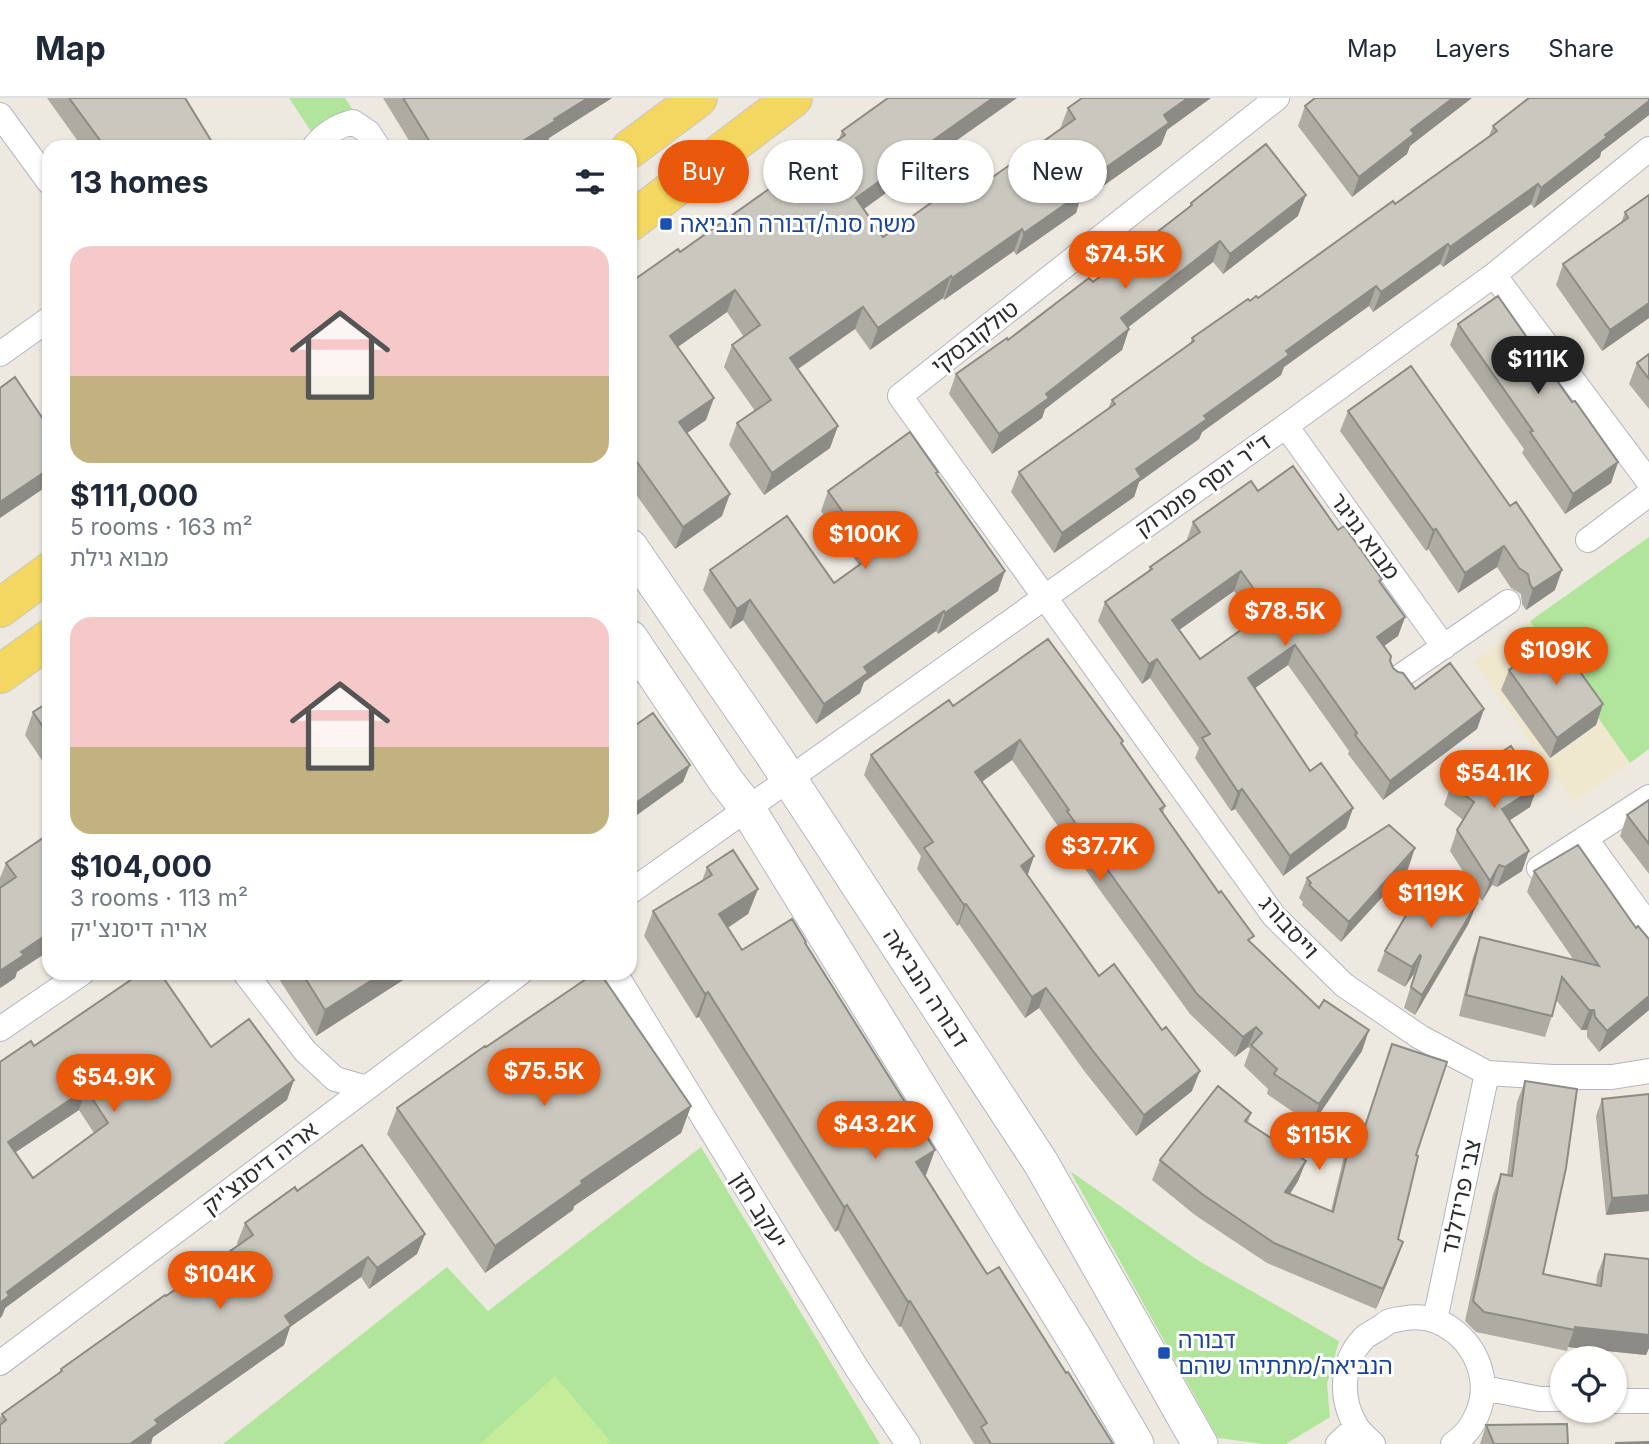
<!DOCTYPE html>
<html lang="en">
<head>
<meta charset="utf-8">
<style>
  :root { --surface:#fff; --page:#f6f6f7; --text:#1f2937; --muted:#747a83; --line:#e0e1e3; --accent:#ea580c }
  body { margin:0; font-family:Inter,"Noto Sans Hebrew",sans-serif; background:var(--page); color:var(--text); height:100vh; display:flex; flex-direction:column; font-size:26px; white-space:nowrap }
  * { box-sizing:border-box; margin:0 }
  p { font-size:23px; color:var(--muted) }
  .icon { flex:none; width:38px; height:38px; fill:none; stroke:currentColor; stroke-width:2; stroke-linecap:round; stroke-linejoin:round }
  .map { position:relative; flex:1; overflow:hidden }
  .panel { position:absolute; left:42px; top:42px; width:595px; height:840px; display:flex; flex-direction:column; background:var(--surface); border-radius:21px; box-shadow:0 2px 5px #0004 }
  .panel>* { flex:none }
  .guide { position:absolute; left:658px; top:42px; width:665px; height:63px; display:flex; gap:14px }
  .buttons { position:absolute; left:1550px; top:1248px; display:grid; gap:14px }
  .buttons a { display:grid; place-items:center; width:77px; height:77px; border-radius:50%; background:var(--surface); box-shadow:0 2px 5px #0004; font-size:35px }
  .price { position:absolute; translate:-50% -60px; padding:0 16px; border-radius:24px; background:var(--accent); color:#fff; font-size:23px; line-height:46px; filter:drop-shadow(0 2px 4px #0008) }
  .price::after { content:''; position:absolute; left:50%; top:42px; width:21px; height:16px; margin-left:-10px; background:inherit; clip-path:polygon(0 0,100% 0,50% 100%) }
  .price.selected { background:#222; color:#fff }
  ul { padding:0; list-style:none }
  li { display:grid; align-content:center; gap:14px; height:371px; padding:0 28px }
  li span { display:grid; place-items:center; height:217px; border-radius:21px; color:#555 }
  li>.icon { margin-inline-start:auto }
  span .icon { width:126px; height:126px; fill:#fffc; stroke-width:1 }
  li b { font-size:30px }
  h2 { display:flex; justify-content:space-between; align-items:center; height:84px; padding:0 28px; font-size:30px }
  .tag { padding:0 24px; border-radius:32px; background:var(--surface); box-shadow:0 2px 5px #0004; font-size:24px; line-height:63px }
  .tag.selected { background:var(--accent); color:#fff }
  header { display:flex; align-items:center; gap:42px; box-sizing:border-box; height:98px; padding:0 35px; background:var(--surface); border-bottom:2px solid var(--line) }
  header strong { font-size:33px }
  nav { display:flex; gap:38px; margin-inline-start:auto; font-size:24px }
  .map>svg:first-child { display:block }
  .education { fill:#f0e7cf }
  .green { fill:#b2e59c }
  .pitch { fill:#c5ec98 }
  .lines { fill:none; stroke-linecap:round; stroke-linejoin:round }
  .street-casing { stroke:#b3b5c0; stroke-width:26 }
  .secondary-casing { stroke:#b3b5c0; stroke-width:37 }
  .primary-casing { stroke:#c8c8c8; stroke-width:40 }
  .street { stroke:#fff; stroke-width:24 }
  .secondary { stroke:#fff; stroke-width:35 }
  .primary { stroke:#f3d760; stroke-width:38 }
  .wall { fill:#aeaba3; fill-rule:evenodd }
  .shaded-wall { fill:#8d8b85 }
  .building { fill:#cac7be; stroke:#8d8b85; stroke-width:2; fill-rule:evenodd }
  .transit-dot { fill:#1a4fb4; stroke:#fff; stroke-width:2.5 }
  .labels { text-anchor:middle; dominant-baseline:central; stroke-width:6; stroke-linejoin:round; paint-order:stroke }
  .transit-label { font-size:23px; fill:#164399; stroke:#fff; text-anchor:start }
  .street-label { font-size:23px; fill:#2d2d2d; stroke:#fff }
</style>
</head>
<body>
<header>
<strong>Map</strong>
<nav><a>Map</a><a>Layers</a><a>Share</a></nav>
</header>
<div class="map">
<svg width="1649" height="1346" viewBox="0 0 1649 1346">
  <rect width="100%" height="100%" fill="#eee9e0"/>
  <path class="education" d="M1530 523 1630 665 1573 705 1473 563Z"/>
  <path class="green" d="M289 0H345L353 12 329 20 312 35Z
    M1649 439V651L1630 665 1530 523Z
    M701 1049 880 1346H223L447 1169 488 1213Z
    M1070 1073 1199 1163 1339 1243 1327 1286 1330 1319 1286 1346H1264L1218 1340Z"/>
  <path class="pitch" d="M555 1278 610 1343 606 1346H480Z"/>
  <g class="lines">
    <g class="street-casing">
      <path id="street" d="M1277 0 900 298 1274 818 1344 887 1420 939 1487 975 1553 979H1612L1649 973
        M0 17 49 84
        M314 49C324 36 337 28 353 24L368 34 378 49
        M1494 177 1649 384
        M0 256 49 221
        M1286 328 1444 549
        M1588 442 1649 396
        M1398 580 1508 504
        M1585 740 1649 828
        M1539 770 1649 699
        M630 794 1286 328 1494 177 1649 51
        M245 875 305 953 335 981 367 990
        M615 875 856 1269 908 1346
        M0 931 82 875
        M1435 1222 1487 975
        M0 1265 520 875
        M1484 1290 1540 1301H1563
        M1615 1303H1649
        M1338 1346 1356 1329
        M1373 1346C1367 1340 1359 1334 1355 1326 1340 1300 1341 1264 1363 1241 1366 1237 1372 1235 1376 1232 1381 1230 1385 1225 1390 1223 1394 1222 1401 1221 1406 1220 1444 1214 1476 1245 1482 1280 1486 1305 1474 1332 1453 1346"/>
    </g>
    <g class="secondary-casing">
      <path id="secondary" d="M630 449 772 655 1041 1065 1200 1346
        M630 540 726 683 747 710 1080 1250 1136 1346"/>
    </g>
    <g class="primary-casing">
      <path id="primary" d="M630 51 698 0
        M630 124 793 0
        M0 510 49 474
        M0 576 49 541"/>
    </g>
    <use href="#street" class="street"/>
    <use href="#secondary" class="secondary"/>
    <use href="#primary" class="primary"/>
  </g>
  <path class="wall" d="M47 0H185L215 49H82Z
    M383 0H612L549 40 548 43 538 49H413Z
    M1649 0V17L1601 54 1600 59 1534 110 1531 106 1443 169 1440 166 1373 214 1369 208 1284 269 1281 277 1202 334 1199 341 1139 384 1134 399 1054 455 1011 394 1019 374 1108 311 1112 302 1190 246 1192 240 1250 203 1258 200 1395 106 1489 38 1493 28Z
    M1305 8 1410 48 1407 56 1352 99 1298 28Z
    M1068 10 1167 32 1161 47 1079 105 1076 115 1016 157 1014 153 944 202 943 200 870 252 855 231 798 271 830 350 764 397 729 347 737 325 755 313 724 269 732 247 744 239 727 214 678 249 706 322 687 335 722 418 675 451 630 388V187L631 184 680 154 839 41 842 33 926 64 925 67 864 111 883 139 967 97 1060 31Z
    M1649 97V220L1602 253 1556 187 1563 166 1621 125 1625 114Z
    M1191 105 1298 118 1223 176 1213 164 1128 229 1129 231 1122 252 1045 311 1042 320 992 356 949 296 956 276 1008 242 1093 184 1189 109Z
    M1458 226 1572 304 1618 364 1611 385 1565 416 1522 355 1524 351 1450 247Z
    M1649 256V311L1629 286 1637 265Z
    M1348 313 1555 492 1526 512 1522 506 1521 496 1511 490 1497 469 1458 495 1428 451 1426 453 1340 333Z
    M937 376 998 493 938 536 936 533 864 584 860 595 816 626 743 522 730 531 703 492 710 472 834 485 859 467 821 413 828 393Z
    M1258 393 1338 432 1380 485 1405 519 1398 538 1384 548 1393 570 1415 591 1484 611 1477 631 1383 702 1348 656 1349 653 1288 567 1254 590 1310 673 1353 710 1346 730 1283 778 1235 711 1231 713 1195 660 1199 650 1150 580 1142 586 1098 523 1105 504 1148 474 1150 469 1186 444 1193 424ZM1234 493 1255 522 1200 561 1179 532Z
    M1509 572 1603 606 1596 627 1550 660 1501 592Z
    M49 604V673L25 637 33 614Z
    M953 608 1123 643 1122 646 1165 708 1163 715 1251 845 1362 953 1312 1027 1267 996 1268 991 1244 968 1250 951 1248 949 1235 959 1190 916 1099 791 1059 733 1060 731 1012 662 982 684 1034 758 1027 777 1099 878 1192 993 1136 1038 1085 974 1039 910 1025 920 959 826 957 828 917 771 921 758 864 677 871 657Z
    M1451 687 1537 689 1530 709 1509 722 1522 773 1497 789 1492 787 1482 803 1450 753 1457 732 1463 722 1444 707Z
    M1649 702V776L1620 738 1627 717Z
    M49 736 17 874 15 880 0 890V780L6 765Z
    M707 769 758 791 748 816 728 830 742 852 806 844V845L935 1052 925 1077 987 1176 1066 1275 1113 1346H974L901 1228 899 1229 838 1132 835 1134 699 919 696 920 644 838 653 813 702 783Z
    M1408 771 1341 844 1302 807 1303 804 1299 800 1307 780Z
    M1534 773 1636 830 1649 841V912L1599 954 1587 939V932H1581L1556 902 1552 918 1545 939 1459 918 1473 859 1480 839 1573 861 1527 794Z
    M1469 825 1415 917 1404 910 1414 878 1413 877 1405 889 1377 873 1385 853Z
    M275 875H414L316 938Z
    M1392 946 1416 1057 1398 1141 1396 1164 1376 1211 1267 1165 1195 1117 1152 1082 1160 1062 1251 1015 1248 1024 1306 1063 1298 1083 1290 1096 1331 1113 1343 1062 1351 1041 1359 1044Z
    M34 948 211 949 287 1002 5 1210 2 1218 0 1220V964ZM79 1012 94 1035 33 1080 15 1054Z
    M1525 983 1543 1176 1596 1187 1597 1177 1605 1156 1649 1161V1250L1646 1257 1568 1249 1567 1253 1476 1234 1465 1223 1493 1096 1501 1076 1507 1077 1517 1004Z
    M1649 996V1113L1606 1117 1596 1018 1602 1001Z
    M691 1008 681 1035 574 1108 573 1112 485 1175 387 1036 397 1010Z
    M297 1093 425 1136 417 1156 369 1191 361 1179 290 1229 284 1247 153 1339 0 1346V1320L2 1316 59 1275 61 1271 238 1147 237 1145 245 1125Z
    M1486 1327 1568 1346H1480Z"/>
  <path class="shaded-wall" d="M588 0H612L549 40 548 43 538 49H513L554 21Z
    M993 0H1017L926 64 925 67 848 122 856 100 932 43Z
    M1188 0H1211L1167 32 1161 47 1079 105 1076 115 1016 157 1024 135 1164 17Z
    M1453 0H1472L1410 48 1407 56 1352 99 1359 79 1411 32Z
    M1649 3V17L1601 54 1600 59 1534 110 1541 90 1605 37Z
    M1538 86 1531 106 1443 169 1450 149Z
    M1306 97 1298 118 1223 176 1230 156Z
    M1022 131 1014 153 944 202 952 180Z
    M1220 143 1213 164 1113 241 1121 220Z
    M1448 146 1440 166 1373 214 1381 194Z
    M951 178 943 200 870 252 878 230Z
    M1376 188 1369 208 1284 269 1281 277 1202 334 1199 341 1139 384 1134 399 1054 455 1062 435 1136 371 1286 253Z
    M735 192 727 214 662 260 670 238Z
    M1649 205V220L1602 253 1610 232Z
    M863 209 855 231 782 282 790 260Z
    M1129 231 1122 252 1045 311 1042 320 992 356 999 336 1046 296Z
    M714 300 706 322 671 346 679 324Z
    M838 328 830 350 764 397 772 375Z
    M1618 364 1611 385 1565 416 1573 396Z
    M49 371V387L0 420V404Z
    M730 396 722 418 675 451 683 429Z
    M1436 431 1428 451 1426 453 1433 432Z
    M1504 448 1497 469 1458 495 1465 475Z
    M1562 472 1555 492 1526 512 1533 491Z
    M1005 473 998 493 938 536 945 515Z
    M1241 473 1234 493 1165 542 1172 522Z
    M750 502 743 522 730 531 737 511Z
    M944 513 936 533 864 584 860 595 816 626 824 606 864 569Z
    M1405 519 1398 538 1370 558 1377 539Z
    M1295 547 1288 567 1241 600 1248 580Z
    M1157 561 1150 580 1142 586 1149 566Z
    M1603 606 1596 627 1550 660 1557 640Z
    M1484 611 1477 631 1383 702 1390 683Z
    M1020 642 1012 662 967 694 975 674Z
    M690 667 683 684 630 722V709Z
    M1537 689 1530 709 1495 732 1502 711Z
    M1242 691 1235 711 1231 713 1238 694Z
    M1353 710 1346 730 1283 778 1290 758Z
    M1415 750 1408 771 1341 844 1349 824Z
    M1529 753 1522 773 1497 789 1505 769Z
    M1034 758 1027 779 1021 768Z
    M1499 767 1492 787 1482 803 1490 783Z
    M758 791 748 816 710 841 719 816Z
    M1477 805 1469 825 1415 917 1422 897Z
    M966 806 959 826 957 828 964 807Z
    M49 835V853L17 874 15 880 0 890V873L21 854Z
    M1420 857 1413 877 1405 889 1412 869Z
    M383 875H414L316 938 325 912Z
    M1046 890 1039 910 1025 920 1032 899Z
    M708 894 699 919 696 920 705 896Z
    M1649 898V912L1599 954 1607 933Z
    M1589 912H1594L1587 932H1581Z
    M1256 929 1248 949 1235 959 1243 939Z
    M1369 932 1362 953 1312 1027 1319 1006Z
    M1200 973 1192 993 1136 1038 1144 1017Z
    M294 982 287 1002 5 1210 2 1218 0 1220V1205L7 1194Z
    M86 991 79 1012 1 1064 8 1044Z
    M691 1008 681 1035 574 1108 573 1112 485 1175 495 1148 581 1083Z
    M935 1052 926 1077 907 1088 916 1064Z
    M1306 1063 1298 1083 1278 1114 1285 1094Z
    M1649 1097V1113L1606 1117 1612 1100Z
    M847 1107 838 1132 835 1134 844 1109Z
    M425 1136 417 1156 369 1191 377 1170Z
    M1403 1144 1396 1164 1376 1211 1383 1191Z
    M368 1159 361 1179 290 1229 284 1247 153 1339 151 1346H130L155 1322 285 1218Z
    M910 1203 901 1228 899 1229 908 1204Z
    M1575 1229 1649 1237V1250L1646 1257 1568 1249Z"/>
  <path class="building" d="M69 0H185L215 49H105Z
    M403 0H588L554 21 555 23 513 49H433Z
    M888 0H993L932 43 933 45 856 100 883 139 959 85 967 97 1075 21 1068 10 1082 0H1188L1164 17 1169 25 1080 88 1084 93 1024 135 1022 131 952 180 951 178 878 230 863 209 790 260 838 328 772 375 737 325 771 302 732 247 760 227 735 192 670 238 714 300 679 324 730 396 683 429 632 357 630 358V189L633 187 631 184 678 151 680 154 845 37 842 33Z
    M1315 0H1453L1411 32 1414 36 1359 79 1305 8Z
    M1529 0H1649V3L1605 37 1607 39 1541 90 1538 86 1450 149 1448 146 1381 194 1376 188 1286 253 1289 257 1204 318 1207 321 1136 371 1141 379 1062 435 1019 374 1115 306 1112 302 1194 243 1192 240 1248 201 1250 203 1256 198 1258 200 1393 103 1395 106 1497 33 1493 28Z
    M1266 46 1306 97 1230 156 1220 143 1121 220 1129 231 1046 296 1049 300 999 336 956 276 1007 240 1008 242 1089 180 1093 184 1192 107 1191 105Z
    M1649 97V205L1610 232 1563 166 1628 120 1625 114Z
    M1498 198 1572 304 1575 303 1618 364 1573 396 1530 334 1533 333 1458 226Z
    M1649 256V281L1637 265Z
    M1411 268 1510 408 1516 404 1562 472 1533 491 1530 486 1528 476 1519 470 1504 448 1465 475 1436 431 1433 432 1348 313Z
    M15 279 49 330V371L0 404V290Z
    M910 334 938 374 936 375 1005 473 945 515 944 513 864 569 868 575 824 606 750 502 737 511 710 472 787 418 834 485 873 457 828 393Z
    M1293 368 1338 432 1344 428 1382 481 1379 483 1405 519 1377 539 1391 558 1390 563 1393 570 1398 574 1403 575 1415 591 1450 565 1484 611 1390 683 1355 637 1357 635 1295 547 1248 580 1310 673 1321 665 1353 710 1290 758 1242 691 1238 694 1202 640 1210 636 1157 561 1149 566 1105 504 1152 471 1150 469 1200 434 1193 424 1251 383 1258 393ZM1241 473 1269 512 1200 561 1172 522Z
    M1555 539 1603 606 1557 640 1509 572Z
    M1048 541 1123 643 1121 645 1165 708 1160 711 1219 795 1221 793 1254 838 1248 842 1319 910 1324 902 1369 932 1319 1006 1274 976 1277 971 1251 947 1262 935 1256 929 1243 939 1197 896 1107 771 1067 713 1069 712 1020 642 975 674 1034 758 1021 768 1099 878 1114 866 1162 932 1166 929 1200 973 1144 1017 1093 953 1046 890 1032 899 966 806 964 807 924 750 933 744 871 657 949 602 953 608Z
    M49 604V638L33 614Z
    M653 615 690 667 630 709V631Z
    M1511 648 1537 689 1502 711 1529 753 1505 769 1499 767 1490 783 1457 732 1474 704 1451 687Z
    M1649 702V746L1627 717Z
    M1389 727 1415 750 1349 824 1309 787 1311 785 1307 780Z
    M49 736V835L21 854 24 857 0 873V790L16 779 6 765Z
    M1578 747 1636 830 1638 828 1649 841V898L1607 933 1595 919 1594 912H1589L1562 879 1552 918 1466 897 1480 839 1599 868 1534 773Z
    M733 752 758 791 719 816 742 852 792 821 806 844 805 845 935 1052 916 1064 987 1176 999 1169 1066 1275 1068 1274 1113 1346H991L981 1329 987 1325 910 1203 908 1204 847 1107 844 1109 708 894 705 896 653 813 712 777 707 769Z
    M1430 777 1477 805 1422 897 1411 889 1421 858 1420 857 1412 869 1385 853Z
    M141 875H160L211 949 249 921 294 982 7 1194 9 1198 0 1205V964L31 943 34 948ZM86 991 108 1025 33 1080 8 1044Z
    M302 875H383L325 912Z
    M595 875H600L691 1008 581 1083 582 1086 495 1148 397 1010 485 948 486 949Z
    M1392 946 1447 964 1416 1057 1418 1058 1398 1141 1403 1144 1383 1191 1274 1145 1202 1096 1160 1062 1218 988 1251 1015 1245 1023 1306 1063 1285 1094 1333 1114 1351 1041 1360 1044Z
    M1525 983 1577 991 1566 1070 1543 1176 1601 1188 1605 1156 1649 1161V1237L1575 1229V1232L1484 1214 1473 1203 1501 1076 1512 1078Z
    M1649 996V1097L1612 1100 1602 1001Z
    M362 1047 425 1136 377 1170 368 1159 285 1218 291 1227 155 1322 158 1326 130 1346H0V1327L6 1322 2 1316 62 1273 61 1271 165 1197 166 1198 253 1137 245 1125 295 1089 297 1093Z
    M1567 1326 1568 1346H1494L1486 1327Z
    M1649 1344V1346H1616V1345Z"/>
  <g class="transit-dot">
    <rect x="659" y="119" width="14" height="14" rx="3.5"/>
    <rect x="1157" y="1248" width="14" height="14" rx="3.5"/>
  </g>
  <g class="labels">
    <g class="transit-label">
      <text x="680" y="126">משה סנה/דבורה הנביאה</text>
      <text x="1178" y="1242">דבורה<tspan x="1178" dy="26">הנביאה/מתתיהו שוהם</tspan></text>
    </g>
    <g class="street-label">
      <text transform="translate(975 239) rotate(-38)">טולקובסקי</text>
      <text transform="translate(1203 387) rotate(-35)">ד"ר יוסף פומרוק</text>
      <text transform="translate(1365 438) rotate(54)">מבוא גניגר</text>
      <text transform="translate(1289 829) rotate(48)">וייסבורג</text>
      <text transform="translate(926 890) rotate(57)">דבורה הנביאה</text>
      <text transform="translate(260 1070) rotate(-37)">אריה דיסנצ'יק</text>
      <text transform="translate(1461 1099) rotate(-78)">צבי פרידלנד</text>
      <text transform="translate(759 1112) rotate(58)">יעקב חזן</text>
    </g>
  </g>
</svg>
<div class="buttons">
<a><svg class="icon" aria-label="locate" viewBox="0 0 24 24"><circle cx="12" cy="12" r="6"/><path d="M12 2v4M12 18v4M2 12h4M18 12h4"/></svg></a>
</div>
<b class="price" style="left:1125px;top:193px">$74.5K</b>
<b class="price selected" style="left:1538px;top:298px">$111K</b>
<b class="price" style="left:865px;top:473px">$100K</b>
<b class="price" style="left:1285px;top:550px">$78.5K</b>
<b class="price" style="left:1556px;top:589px">$109K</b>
<b class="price" style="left:1494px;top:712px">$54.1K</b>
<b class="price" style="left:1100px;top:785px">$37.7K</b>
<b class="price" style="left:1431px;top:832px">$119K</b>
<b class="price" style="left:544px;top:1010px">$75.5K</b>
<b class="price" style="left:114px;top:1016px">$54.9K</b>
<b class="price" style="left:875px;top:1063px">$43.2K</b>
<b class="price" style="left:1319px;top:1074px">$115K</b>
<b class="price" style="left:220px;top:1213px">$104K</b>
<div class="guide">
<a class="tag selected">Buy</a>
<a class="tag">Rent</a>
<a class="tag">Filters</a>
<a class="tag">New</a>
</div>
<section class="panel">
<h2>13 homes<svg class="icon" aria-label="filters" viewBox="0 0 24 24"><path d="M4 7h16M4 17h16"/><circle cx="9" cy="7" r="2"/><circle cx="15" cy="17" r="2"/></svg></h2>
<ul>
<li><span style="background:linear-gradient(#f6c9c9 60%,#c2b280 0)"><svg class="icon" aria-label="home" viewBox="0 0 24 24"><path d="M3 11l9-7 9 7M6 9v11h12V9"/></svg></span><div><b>$111,000</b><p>5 rooms · 163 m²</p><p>מבוא גילת</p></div></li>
<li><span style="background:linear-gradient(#f6c9c9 60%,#c2b280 0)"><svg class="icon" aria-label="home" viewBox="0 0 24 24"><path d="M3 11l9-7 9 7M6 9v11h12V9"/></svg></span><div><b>$104,000</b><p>3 rooms · 113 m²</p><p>אריה דיסנצ'יק</p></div></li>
</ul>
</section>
</div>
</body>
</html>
